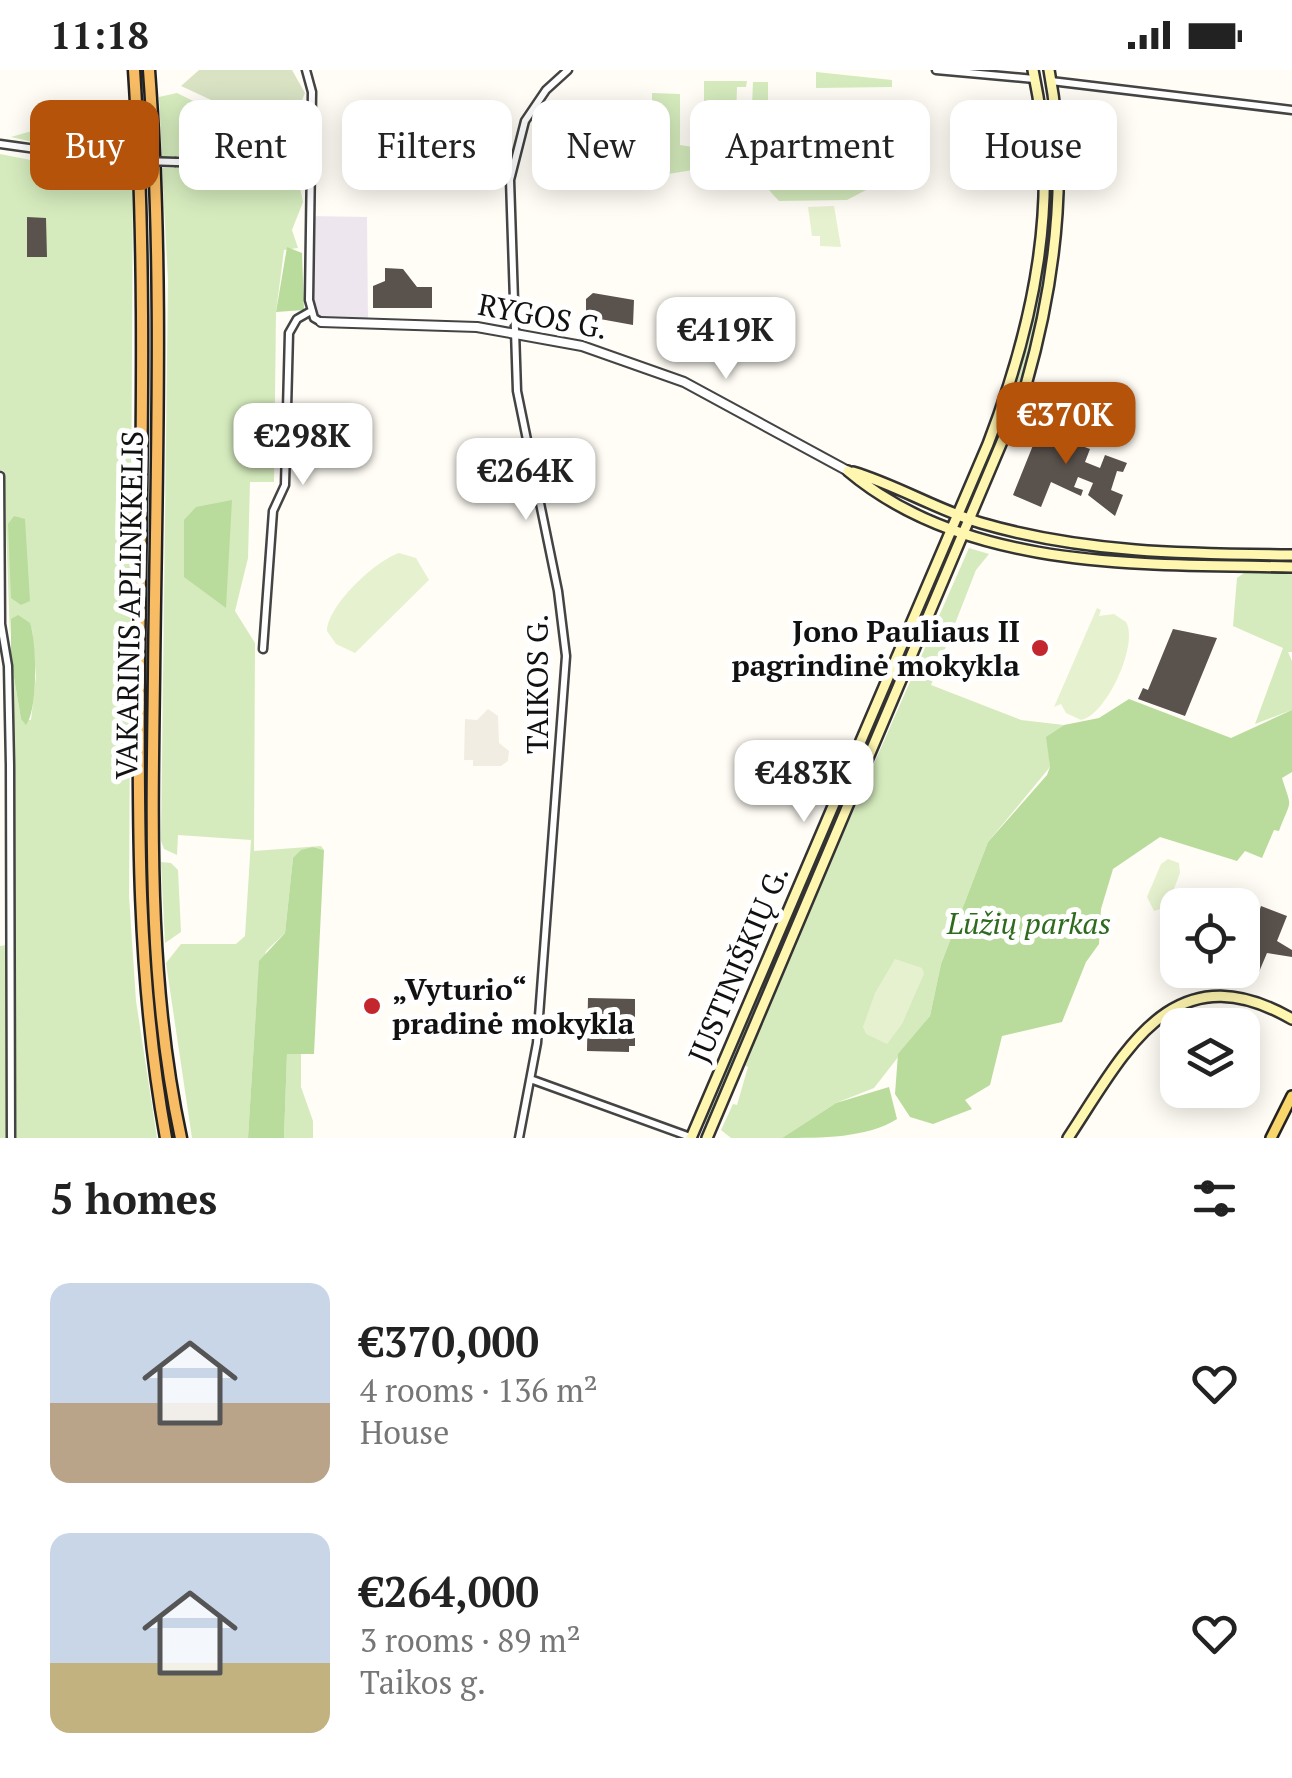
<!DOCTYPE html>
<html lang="en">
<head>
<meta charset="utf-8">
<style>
  :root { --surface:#fff; --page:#f6f6f6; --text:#222; --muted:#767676; --accent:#b45309 }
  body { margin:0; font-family:"PT Serif",serif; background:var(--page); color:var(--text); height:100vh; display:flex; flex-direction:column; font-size:38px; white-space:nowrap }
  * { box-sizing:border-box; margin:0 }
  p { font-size:32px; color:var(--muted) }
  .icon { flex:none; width:55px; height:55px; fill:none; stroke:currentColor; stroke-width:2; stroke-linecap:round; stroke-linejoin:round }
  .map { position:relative; height:1068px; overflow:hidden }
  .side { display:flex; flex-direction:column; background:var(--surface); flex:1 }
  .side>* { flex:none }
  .banner { position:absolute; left:30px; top:30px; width:1232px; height:90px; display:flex; gap:20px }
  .controls { position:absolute; left:1160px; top:818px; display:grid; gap:20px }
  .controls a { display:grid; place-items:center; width:100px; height:100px; border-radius:20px; background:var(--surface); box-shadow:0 5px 25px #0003; font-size:50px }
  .price { position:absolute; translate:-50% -85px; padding:0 22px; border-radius:20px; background:#fff; color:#222; font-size:32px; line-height:65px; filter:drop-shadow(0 2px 5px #0008) }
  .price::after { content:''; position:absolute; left:50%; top:60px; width:30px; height:22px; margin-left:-15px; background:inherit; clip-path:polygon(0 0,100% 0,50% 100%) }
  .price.current { background:var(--accent); color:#fff }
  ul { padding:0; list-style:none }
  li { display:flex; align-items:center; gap:30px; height:250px; padding:0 50px }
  li span { display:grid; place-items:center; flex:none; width:280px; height:200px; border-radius:20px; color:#555 }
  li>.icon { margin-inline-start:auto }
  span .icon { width:120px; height:120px; fill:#fffc; stroke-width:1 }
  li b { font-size:42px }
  h2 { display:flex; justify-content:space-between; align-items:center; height:120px; padding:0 50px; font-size:42px }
  .tag { padding:0 35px; border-radius:20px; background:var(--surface); box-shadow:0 5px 25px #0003; font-size:35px; line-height:90px }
  .tag.current { background:var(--accent); color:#fff }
  .status { display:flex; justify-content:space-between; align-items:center; height:70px; padding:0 50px; background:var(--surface); direction:ltr }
  .status svg { height:28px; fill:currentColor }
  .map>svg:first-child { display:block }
  .industrial { fill:#eee6ef }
  .green { fill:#d5ebbd; fill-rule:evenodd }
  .forest { fill:#b9dc9c }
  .cemetery { fill:#d9e3c4 }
  .pitch { fill:#e6f2cf }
  .plaza { fill:#f1ede2 }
  .building { fill:#5a524d }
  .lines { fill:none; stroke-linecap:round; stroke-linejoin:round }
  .minor-casing { stroke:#444; stroke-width:11 }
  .tertiary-casing { stroke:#444; stroke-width:12 }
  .secondary-casing { stroke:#333; stroke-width:14 }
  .primary-casing { stroke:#222; stroke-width:14 }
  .trunk-casing { stroke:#222; stroke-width:15 }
  .minor { stroke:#fff; stroke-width:6 }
  .tertiary { stroke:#fff; stroke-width:8 }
  .secondary { stroke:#fff6b0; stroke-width:9 }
  .primary { stroke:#f9d66b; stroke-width:9 }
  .trunk { stroke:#f7bc64; stroke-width:10 }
  .minor-bridge-casing { stroke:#444; stroke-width:11; stroke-linecap:butt }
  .minor-bridge { stroke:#fff; stroke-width:6 }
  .poi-dot { fill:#c4262e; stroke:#fff; stroke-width:4 }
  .labels { text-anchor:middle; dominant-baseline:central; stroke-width:10; stroke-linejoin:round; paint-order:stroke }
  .street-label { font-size:30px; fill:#111; stroke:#fff }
  .poi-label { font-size:30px; font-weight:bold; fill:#111; stroke:#fff; text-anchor:end }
  .park-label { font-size:30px; font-style:italic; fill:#2f6b1f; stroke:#fff }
</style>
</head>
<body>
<div class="status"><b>11:18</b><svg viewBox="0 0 49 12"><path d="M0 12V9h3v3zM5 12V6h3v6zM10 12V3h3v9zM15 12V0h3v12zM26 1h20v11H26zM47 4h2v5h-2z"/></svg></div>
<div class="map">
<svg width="1292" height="1068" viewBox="0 0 1292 1068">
  <rect width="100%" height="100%" fill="#fffdf5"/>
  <path class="industrial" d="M309 146 367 147 368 249 327 250 315 243Z"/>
  <path class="green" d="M816 2 892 10V17L816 18Z
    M704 11H747L746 17H737L736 47H742L741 62 711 59V43L704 42Z
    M753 12H768V43L772 44 781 114 828 116V111L871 107 866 120 847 130 779 131C743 97 752 53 753 12Z
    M177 23 274 71 287 102 298 107 303 132 292 160 298 178 284 180 276 242 274 412H250L248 488 235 541 255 573 254 781 321 776 324 780 313 777 293 788 285 863 266 881 257 925 248 1068H192L166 893 181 874H236L245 866 251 770 178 765 177 785 164 779 161 771 168 210 162 98H175L176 87 162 86 159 27ZM182 48H225L260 67 259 87 182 85Z
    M652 23 680 24V75L718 81 719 64H741L742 94 737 107H705V98L656 106 657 43 652 42Z
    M1042 29H1046C1048 59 1055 90 1055 120 1057 204 1035 307 994 380 1022 303 1046 220 1047 138 1048 102 1044 65 1042 29Z
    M130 33 133 85 60 78 11 67Z
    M835 42H887V58H876L875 67 864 68 865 78H884V82L857 77 831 88 802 87 799 81H835Z
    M0 84 71 98 133 97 129 826 136 931 157 1068H15L11 590 21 649 31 650 36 606 32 559 11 549 10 567 4 401 0 400Z
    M951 473 888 636 708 1054 701 1051Z
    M969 478 989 484 976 500 931 615 1021 650 1064 655 1047 667 1050 697 988 772 941 894 930 946 874 1018 836 1033 782 1068H731L721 1060 733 1034 737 1035 748 997 744 995 746 984Z
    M1292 502V582H1288L1292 591V640L1255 654 1283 578 1233 556 1237 508 1244 503Z
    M161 792 171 793 178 800 181 862 165 873Z
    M7 875 9 1068H0V876Z
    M287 984H301V1017L313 1051V1068H284Z"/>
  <path class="forest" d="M287 177 302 183 304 240 276 242Z
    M232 430 226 538 184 507V450L196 437Z
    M14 446 25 449 30 531 21 535 11 528 8 454Z
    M18 545 30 553C37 573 38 640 26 655L21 649 11 590V549Z
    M1129 629 1231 668 1292 640V702L1282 708C1292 740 1292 727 1279 761L1274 760 1262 788 1245 781 1237 791 1160 767 1113 799 1101 839 1099 874 1086 892 1062 952 1002 966 990 1015 965 1030 972 1039 933 1054 910 1047 895 1024 898 984 930 946 941 894 988 772 1047 705 1050 697 1046 667 1064 655 1099 648Z
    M313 777 324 780 314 984H287L284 1068H248L259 891 285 863 293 788 301 780Z
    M889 1017 897 1049C868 1068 821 1068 782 1068L836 1033Z"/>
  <path class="cemetery" d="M199 0H292L305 23 291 57 276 60 181 16Z"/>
  <path class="pitch" d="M834 136 841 177 820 176V166H812L808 137Z
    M399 483 416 488 429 510 355 583 336 574 327 561C328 535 375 491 399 483Z
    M1097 538 1101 540 1099 546 1114 544 1126 552C1139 573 1107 645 1081 650L1066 643 1061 634 1054 637Z
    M1168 789 1179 793 1180 803 1167 837 1154 841 1147 827 1161 794Z
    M895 889 922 898 924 904 902 954 887 974 866 964 863 957 875 923Z"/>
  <path class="plaza" d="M488 639 498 646 499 673 509 681 508 691 501 696H473V690H464L465 649 477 650Z"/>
  <path class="building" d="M27 147 46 148 47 187H27Z
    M385 198 403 199 417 217H432V238H373V216L385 211Z
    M593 223 634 230 633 255 600 249V255H594V249H586V229Z
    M1046 343 1087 365 1082 376 1090 379 1085 392 1100 398 1105 385 1127 393 1123 402 1117 401 1111 420 1123 425 1115 446 1088 425 1093 413 1078 407 1074 417 1083 420 1081 426 1051 412 1041 437 1013 425Z
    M1173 559 1217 568 1185 646 1138 629 1143 618 1148 620Z
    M1261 836 1287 846 1277 871 1292 880V887L1267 883 1259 902 1242 896V885L1251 889 1257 871 1250 868Z
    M588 928 635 929V976H629V982L587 981Z"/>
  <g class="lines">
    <g class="minor-casing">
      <path id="minor" d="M306 0 312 22 309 230 314 248 321 252
        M936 0 1034 9
        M1051 11 1292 40
        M0 74 114 90
        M176 92 309 95
        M0 406 1 554 8 596 10 695 11 1068
        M263 579 273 441 285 415 289 263 297 249 311 241
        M533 1010 693 1068
        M519 1068 537 973 566 586 558 521 517 321 510 110 525 51 546 20 568 0"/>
    </g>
    <g class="tertiary-casing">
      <path id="tertiary" d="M321 252 477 257 582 276 684 312 848 401"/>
    </g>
    <g class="secondary-casing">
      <path id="secondary" d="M848 401C968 502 1146 494 1292 497
        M853 402C897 415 937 440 981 453 1084 483 1186 484 1292 485
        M691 1068 988 374C1034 254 1061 128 1033 0
        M707 1068 1026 315C1055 213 1069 105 1049 0
        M1068 1068C1125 982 1172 880 1292 949"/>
    </g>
    <g class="primary-casing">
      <path id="primary" d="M1271 1068 1292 1026"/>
    </g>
    <g class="trunk-casing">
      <path id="trunk" d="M134 0C147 197 141 394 139 592 138 753 137 909 166 1068
        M149 0C164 202 156 405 154 607 152 762 148 916 181 1068"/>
    </g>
    <use href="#minor" class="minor"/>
    <use href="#tertiary" class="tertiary"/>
    <use href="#secondary" class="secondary"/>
    <use href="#primary" class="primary"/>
    <use href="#trunk" class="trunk"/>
    <g class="minor-bridge-casing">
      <path id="minor-bridge" d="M114 90 176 92"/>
    </g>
    <use href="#minor-bridge" class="minor-bridge"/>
  </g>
  <g class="poi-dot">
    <circle cx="1040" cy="578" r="10"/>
    <circle cx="372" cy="936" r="10"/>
  </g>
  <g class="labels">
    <g class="street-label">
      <text transform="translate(543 246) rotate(11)">RYGOS G.</text>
      <text transform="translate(129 535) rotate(-89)">VAKARINIS APLINKKELIS</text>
      <text transform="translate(537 614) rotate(-90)">TAIKOS G.</text>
      <text transform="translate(738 894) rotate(-67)">JUSTINIŠKIŲ G.</text>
    </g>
    <g class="poi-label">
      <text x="1020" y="561">Jono Pauliaus II<tspan x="1020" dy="34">pagrindinė mokykla</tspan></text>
      <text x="392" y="919" text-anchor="start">„Vyturio“<tspan x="392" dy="34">pradinė mokykla</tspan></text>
    </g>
    <g class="park-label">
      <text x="1029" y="853">Lūžių parkas</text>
    </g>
  </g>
</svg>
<div class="controls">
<a><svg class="icon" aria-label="locate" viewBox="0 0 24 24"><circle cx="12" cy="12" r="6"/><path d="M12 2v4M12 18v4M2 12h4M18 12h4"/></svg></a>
<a><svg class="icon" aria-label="layers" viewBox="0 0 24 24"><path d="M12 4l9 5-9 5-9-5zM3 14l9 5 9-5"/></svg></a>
</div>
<b class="price" style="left:726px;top:312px">€419K</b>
<b class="price current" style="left:1066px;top:397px">€370K</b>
<b class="price" style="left:303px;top:418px">€298K</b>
<b class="price" style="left:526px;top:453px">€264K</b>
<b class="price" style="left:804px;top:755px">€483K</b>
<div class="banner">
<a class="tag current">Buy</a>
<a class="tag">Rent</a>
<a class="tag">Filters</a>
<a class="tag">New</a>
<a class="tag">Apartment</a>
<a class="tag">House</a>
</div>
</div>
<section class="side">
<h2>5 homes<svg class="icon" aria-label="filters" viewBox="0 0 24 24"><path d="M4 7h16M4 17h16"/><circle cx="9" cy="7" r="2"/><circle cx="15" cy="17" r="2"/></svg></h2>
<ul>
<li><span style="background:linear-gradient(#c9d6e8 60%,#b9a48a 0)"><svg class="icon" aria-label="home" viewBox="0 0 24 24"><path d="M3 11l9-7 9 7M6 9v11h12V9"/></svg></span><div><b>€370,000</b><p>4 rooms · 136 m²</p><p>House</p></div><svg class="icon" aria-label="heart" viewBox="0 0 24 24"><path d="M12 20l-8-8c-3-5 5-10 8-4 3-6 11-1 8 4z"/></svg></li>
<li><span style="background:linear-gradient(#c9d6e8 65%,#c2b280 0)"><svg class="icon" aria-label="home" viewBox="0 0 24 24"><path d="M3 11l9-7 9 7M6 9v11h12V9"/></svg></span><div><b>€264,000</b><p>3 rooms · 89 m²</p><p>Taikos g.</p></div><svg class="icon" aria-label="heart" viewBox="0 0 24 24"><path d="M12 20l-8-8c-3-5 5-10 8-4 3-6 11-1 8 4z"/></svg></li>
</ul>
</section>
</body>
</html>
